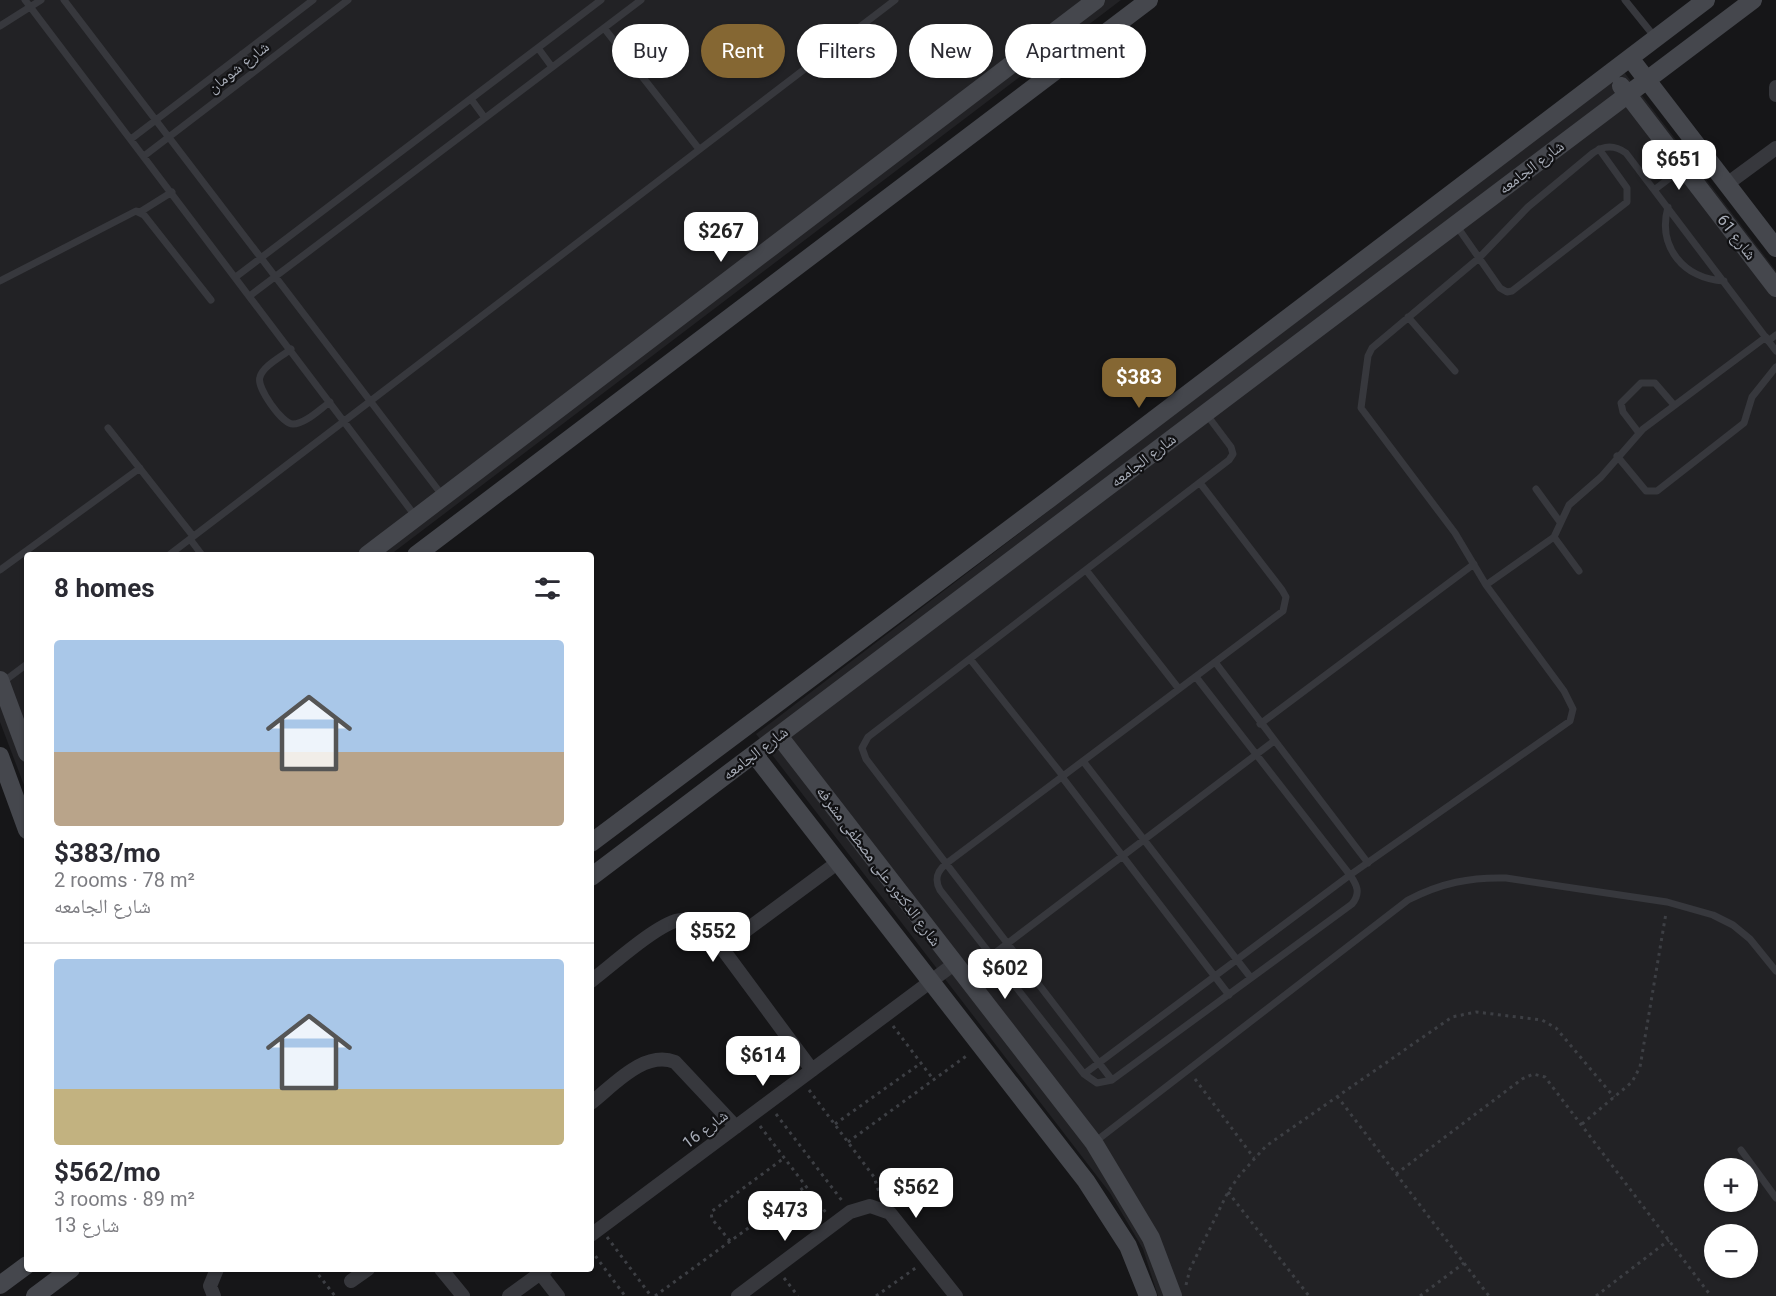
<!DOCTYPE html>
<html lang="en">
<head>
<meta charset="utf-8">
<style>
  :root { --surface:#fff; --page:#f2f2f3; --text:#2b2b33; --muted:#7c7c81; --line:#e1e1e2; --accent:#856733 }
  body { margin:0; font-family:Roboto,"Noto Naskh Arabic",sans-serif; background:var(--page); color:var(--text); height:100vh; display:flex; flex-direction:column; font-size:22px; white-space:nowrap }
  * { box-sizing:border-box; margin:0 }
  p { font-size:20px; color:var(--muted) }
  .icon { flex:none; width:33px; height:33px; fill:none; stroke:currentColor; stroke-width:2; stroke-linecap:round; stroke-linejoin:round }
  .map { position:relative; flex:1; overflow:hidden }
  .drawer { position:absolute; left:24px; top:552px; width:570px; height:720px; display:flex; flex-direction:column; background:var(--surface); border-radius:6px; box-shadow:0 2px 4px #0004 }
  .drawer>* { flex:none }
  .hud { position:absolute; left:612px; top:24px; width:570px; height:54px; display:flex; gap:12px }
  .tools { position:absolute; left:1704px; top:1158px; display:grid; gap:12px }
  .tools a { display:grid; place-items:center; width:54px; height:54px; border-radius:50%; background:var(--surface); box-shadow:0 2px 4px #0004; font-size:30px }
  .price { position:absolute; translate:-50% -51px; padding:0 14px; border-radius:12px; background:#fff; color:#222; font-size:20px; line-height:39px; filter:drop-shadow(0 2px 3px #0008) }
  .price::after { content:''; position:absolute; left:50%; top:36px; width:18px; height:14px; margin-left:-9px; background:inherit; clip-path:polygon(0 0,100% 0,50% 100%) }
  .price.on { background:var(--accent); color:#fff }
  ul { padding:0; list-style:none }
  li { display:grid; align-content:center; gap:12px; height:318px; padding:0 30px }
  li+li { border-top:2px solid var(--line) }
  li span { display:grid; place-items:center; height:186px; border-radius:6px; color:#555 }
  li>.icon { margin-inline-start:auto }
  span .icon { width:108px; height:108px; fill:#fffc; stroke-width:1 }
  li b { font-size:26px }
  h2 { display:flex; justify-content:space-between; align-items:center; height:72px; padding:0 30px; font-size:26px }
  .chip { padding:0 21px; border-radius:27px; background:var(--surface); box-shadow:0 2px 4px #0004; font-size:21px; line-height:54px }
  .chip.on { background:var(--accent); color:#fff }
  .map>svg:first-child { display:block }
  .built { fill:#222225; fill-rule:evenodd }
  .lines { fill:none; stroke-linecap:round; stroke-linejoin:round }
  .path { stroke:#3d3f44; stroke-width:3; stroke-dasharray:3 4.5; stroke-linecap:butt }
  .lane { stroke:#37383d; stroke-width:7 }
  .street { stroke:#37383d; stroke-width:14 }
  .secondary { stroke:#45474d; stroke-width:18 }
  .labels { text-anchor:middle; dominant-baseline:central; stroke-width:4.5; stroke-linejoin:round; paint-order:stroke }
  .street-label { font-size:16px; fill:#a8adb8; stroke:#111113 }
</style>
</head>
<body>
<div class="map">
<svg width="1776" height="1296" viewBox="0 0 1776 1296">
  <rect width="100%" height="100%" fill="#161618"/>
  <path class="built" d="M0 0H1121L390 555H27V793L0 722Z
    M1624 72 1776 271V1296H1158L1143 1249 1110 1193 756 734ZM1714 1168H1748V1202H1714ZM1714 1234H1748V1268H1714Z"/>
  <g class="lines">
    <path class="path" d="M893 1026 933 1079
      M1195 1079 1254 1158
      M809 1090 874 1177 880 1195
      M1337 1096 1489 1296
      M776 1114 843 1202
      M835 1124 921 1063
      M1582 1124 1632 1082 1640 1067 1666 913
      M760 1126 827 1214
      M848 1142 969 1054
      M1396 1174 1522 1079 1533 1074 1545 1077 1711 1296
      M1228 1192 1309 1296
      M607 1237 651 1296
      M730 1241 712 1219 711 1212 784 1158
      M591 1250 625 1296
      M314 1269 335 1296
      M784 1278 798 1296
      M1186 1285 1190 1269 1228 1192 1239 1176 1266 1146 1452 1017 1476 1012 1542 1020 1556 1028 1614 1097
      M655 1296 806 1186
      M876 1296 917 1267
      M1420 1296 1464 1263
      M1596 1296 1669 1240"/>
    <path class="lane" d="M25 0 416 517
      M64 0 442 495
      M1625 0 1654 36
      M0 26 41 0
      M604 28 699 149
      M538 48 552 67
      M242 54 255 71
      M471 99 485 118
      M131 139 313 0
      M144 156 348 0
      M1654 190 1683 168
      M1668 207C1657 247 1684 279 1724 281
      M140 212 172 192
      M1456 225 1500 288 1507 292 1512 291 1627 202V188L1599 149
      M237 276 601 0
      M0 281 136 211 144 215 211 300
      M251 295 641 0
      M1408 317 1455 371
      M1766 337 1643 429 1601 477 1569 505 1554 537 1486 585 1455 533 1361 408 1368 356 1372 348 1479 258 1528 207 1593 153C1604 145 1615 145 1626 153L1776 351
      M1768 341 1776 335
      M291 349C281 357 263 366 260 377 256 387 282 424 293 424 305 424 320 409 330 402
      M108 428 193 536
      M1639 433 1623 412 1621 403 1641 383H1655L1674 405
      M1617 456 1646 491H1657L1744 423 1752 397 1776 367
      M1536 489 1560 522
      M1554 537 1579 571
      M190 539 202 555
      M169 555 895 0
      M0 570 140 468
      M1086 570 1179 689
      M970 659 1063 776
      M1215 662 1368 863
      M1196 677 1350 875C1357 885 1361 893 1352 904L1112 1080 1097 1083 1084 1074 940 890C934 879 937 871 947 863L1283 611 1286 597 1282 590 1200 483
      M3 682 27 664
      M1260 724 1474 564
      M1083 761 1251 978
      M1062 777 1229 995
      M991 956 1274 741
      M1084 1074 1350 875 1570 721 1573 709 1564 691 1486 585
      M1112 1080 866 759 862 748 868 737 1229 460 1233 454 1231 447 1207 415
      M1096 1141 1408 900C1441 883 1470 877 1506 878L1667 902 1713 915 1733 925 1750 939 1776 971
      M1741 1150 1776 1198"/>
    <path class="street" d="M1776 87V95
      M1727 184 1776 148
      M722 948 837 863
      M591 981C610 967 660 921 681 920 693 919 702 924 710 932L812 1070
      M591 1103C614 1085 644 1050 675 1062L736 1127
      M591 1235 954 964
      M441 1269 463 1296
      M540 1273 558 1296
      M351 1281 368 1269
      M214 1296 210 1286 217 1269
      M509 1296 546 1269
      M738 1296 850 1212 870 1206 890 1213 956 1296"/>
    <path class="secondary" d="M1630 58 1776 248
      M1621 86 1776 288
      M367 555 1096 0
      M416 555 1149 0
      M0 680 27 753
      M779 736 1094 1143 1151 1238 1173 1296
      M754 754 1086 1181 1128 1246 1148 1296
      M0 756 27 830
      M591 843 1048 500 1706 0
      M591 877 1753 0
      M0 1285 27 1265
      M35 1296 71 1269"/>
  </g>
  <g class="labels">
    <g class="street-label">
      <text transform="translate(238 67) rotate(-38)">شارع شومان</text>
      <text transform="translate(1531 167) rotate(-37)">شارع الجامعه</text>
      <text transform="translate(1737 237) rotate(52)">شارع 61</text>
      <text transform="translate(1143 460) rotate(-37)">شارع الجامعه</text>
      <text transform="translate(755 753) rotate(-37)">شارع الجامعه</text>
      <text transform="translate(879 866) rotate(53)">شارع الدكتور على مصطفى مشرفه</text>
      <text transform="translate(705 1129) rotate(-37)">شارع 16</text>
    </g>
  </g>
</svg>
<div class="tools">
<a>+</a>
<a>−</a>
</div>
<b class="price" style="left:1679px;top:191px">$651</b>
<b class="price" style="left:721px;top:263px">$267</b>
<b class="price on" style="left:1139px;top:409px">$383</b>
<b class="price" style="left:713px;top:963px">$552</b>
<b class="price" style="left:1005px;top:1000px">$602</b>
<b class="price" style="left:763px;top:1087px">$614</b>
<b class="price" style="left:916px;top:1219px">$562</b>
<b class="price" style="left:785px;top:1242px">$473</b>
<div class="hud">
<a class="chip">Buy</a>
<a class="chip on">Rent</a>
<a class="chip">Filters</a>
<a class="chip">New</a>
<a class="chip">Apartment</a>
</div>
<section class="drawer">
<h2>8 homes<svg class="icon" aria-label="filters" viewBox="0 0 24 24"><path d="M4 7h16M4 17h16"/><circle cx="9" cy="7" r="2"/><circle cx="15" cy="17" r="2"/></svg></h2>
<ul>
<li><span style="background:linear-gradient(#a9c7e8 60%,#b9a48a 0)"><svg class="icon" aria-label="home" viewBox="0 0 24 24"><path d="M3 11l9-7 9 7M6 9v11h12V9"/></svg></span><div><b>$383/mo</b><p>2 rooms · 78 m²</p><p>شارع الجامعه</p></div></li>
<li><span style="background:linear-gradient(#a9c7e8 70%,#c2b280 0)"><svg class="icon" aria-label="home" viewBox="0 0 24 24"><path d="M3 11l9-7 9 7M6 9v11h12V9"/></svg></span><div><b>$562/mo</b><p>3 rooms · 89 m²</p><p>شارع 13</p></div></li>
</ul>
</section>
</div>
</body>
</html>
